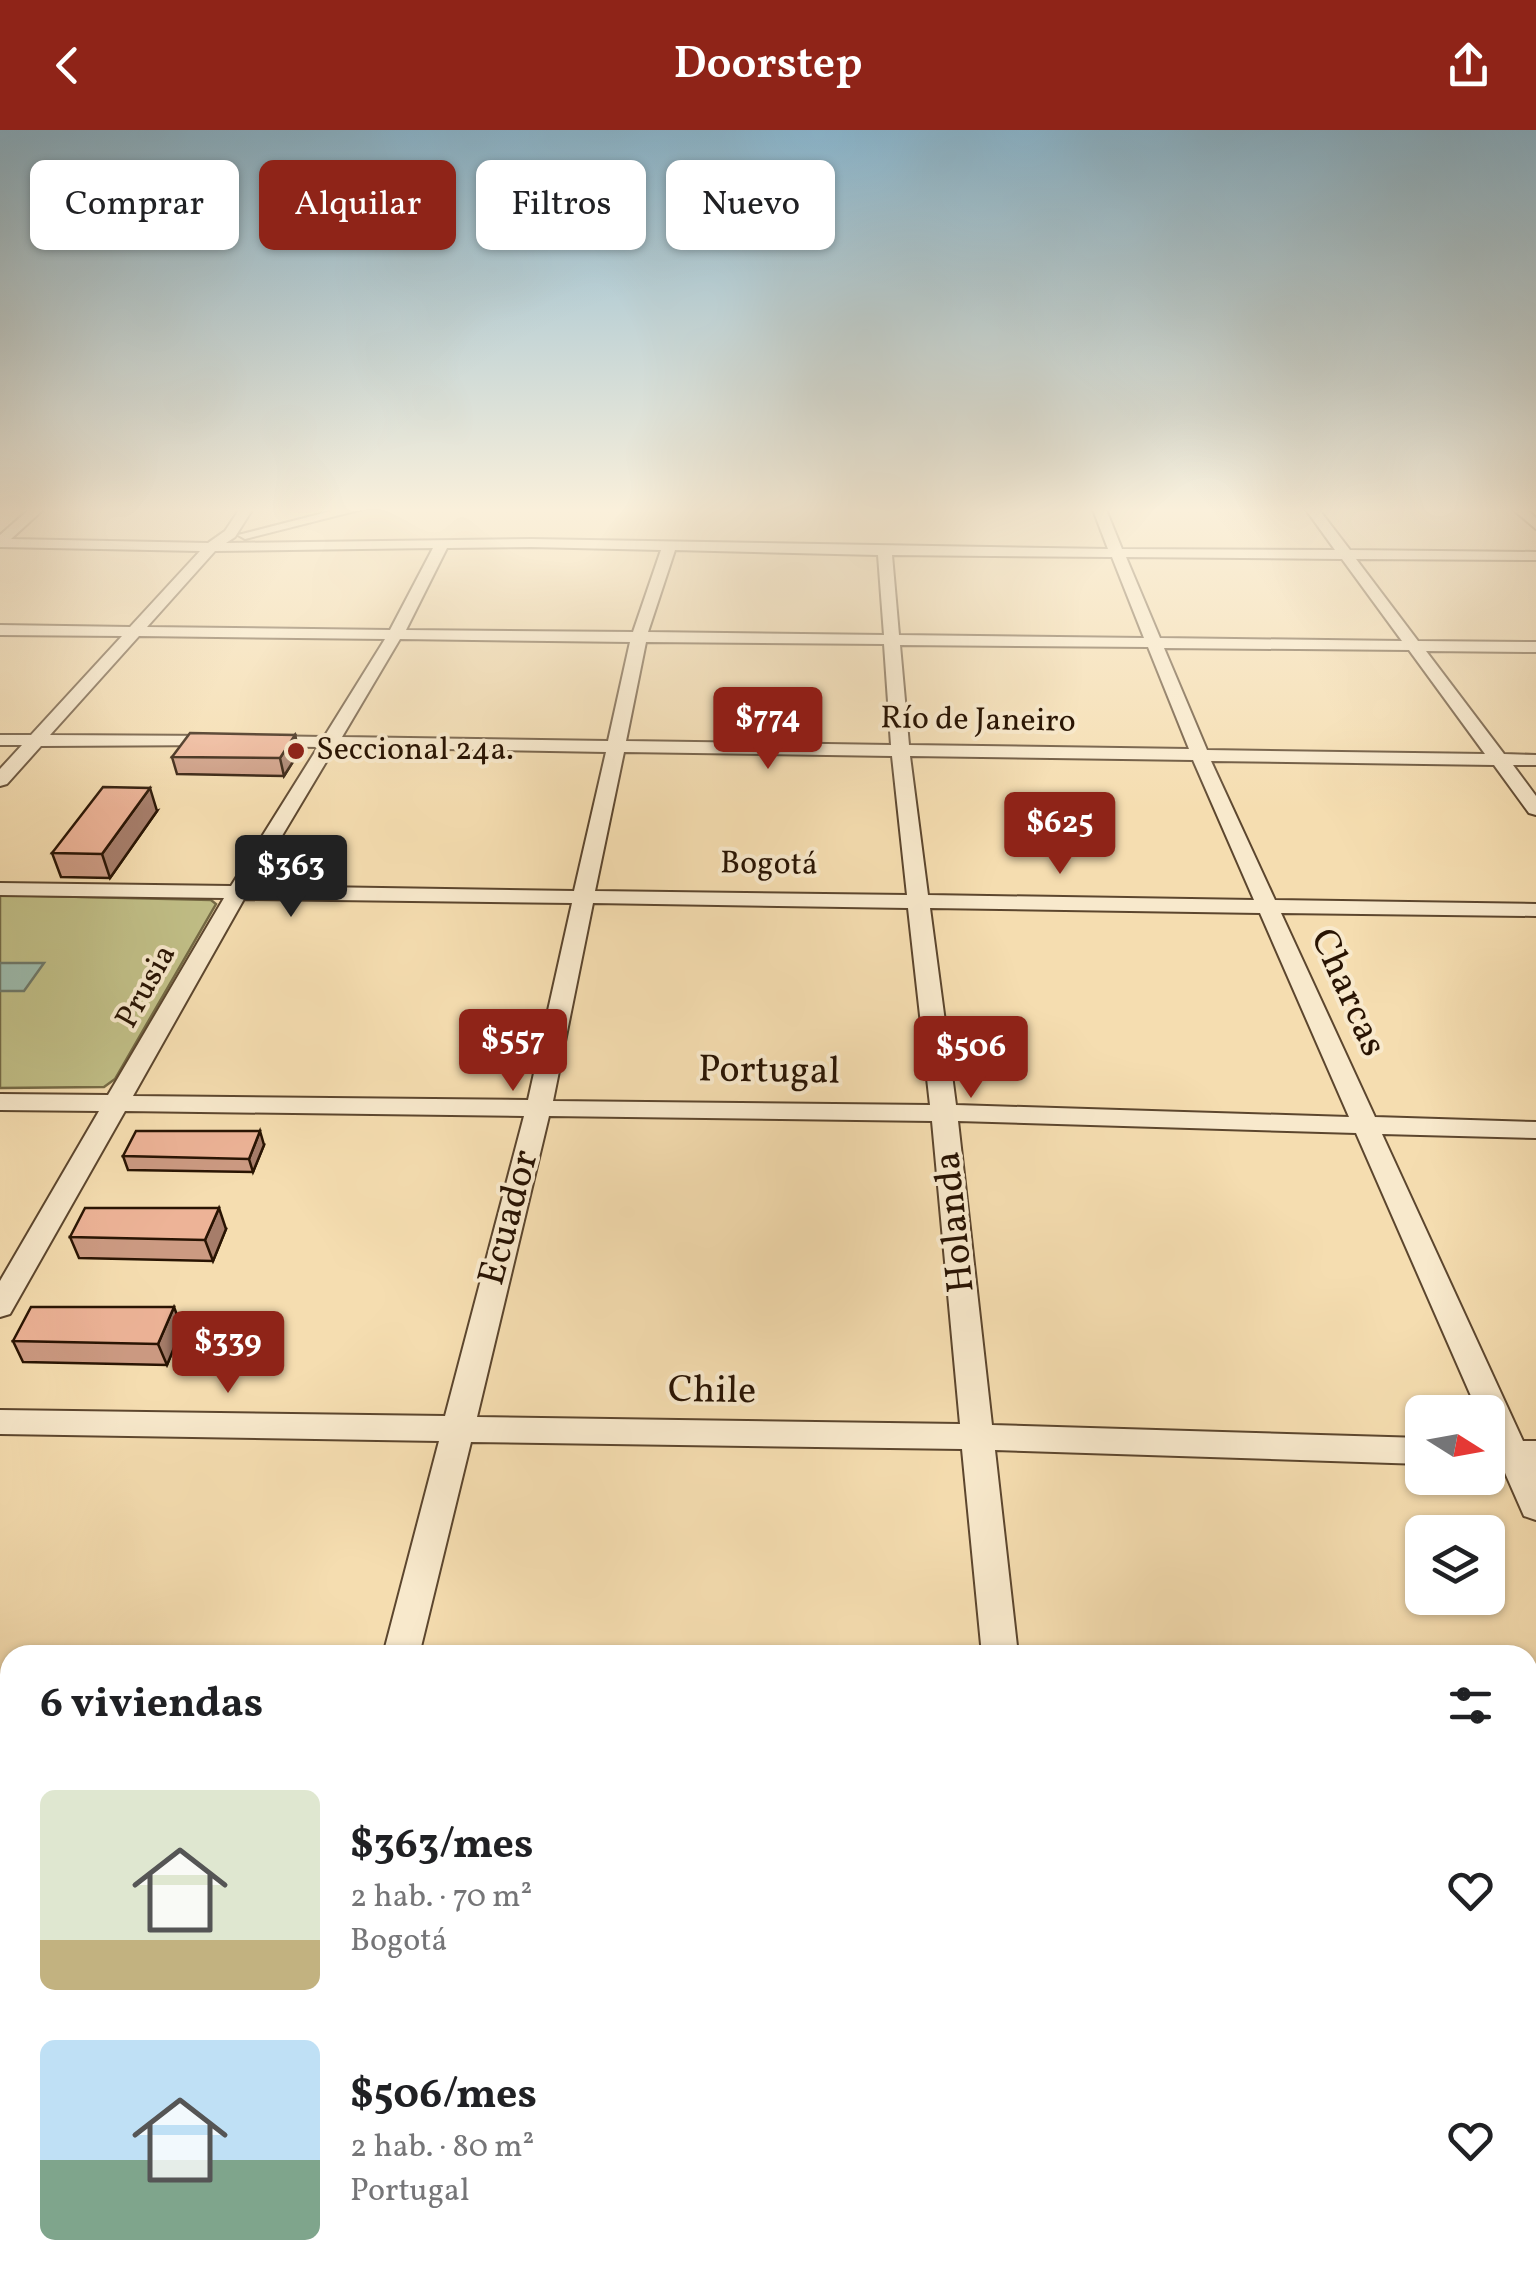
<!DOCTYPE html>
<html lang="es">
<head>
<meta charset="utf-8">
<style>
  :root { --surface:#fff; --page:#f2f2f2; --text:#202124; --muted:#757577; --accent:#8f2418 }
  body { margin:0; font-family:Vollkorn,serif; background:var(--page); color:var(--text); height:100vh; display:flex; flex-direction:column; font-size:38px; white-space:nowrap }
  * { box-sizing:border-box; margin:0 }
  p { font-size:32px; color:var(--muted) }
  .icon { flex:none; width:55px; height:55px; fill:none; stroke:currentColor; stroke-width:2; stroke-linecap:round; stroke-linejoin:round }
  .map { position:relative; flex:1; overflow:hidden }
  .drawer { position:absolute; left:0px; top:1515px; width:1538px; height:642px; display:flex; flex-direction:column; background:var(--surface); border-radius:30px 30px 0 0; box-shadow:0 2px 8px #0004 }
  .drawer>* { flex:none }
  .hud { position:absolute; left:30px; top:30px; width:1000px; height:90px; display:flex; gap:20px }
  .needle { width:65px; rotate:101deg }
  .buttons { position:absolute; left:1405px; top:1265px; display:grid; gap:20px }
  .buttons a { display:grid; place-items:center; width:100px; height:100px; border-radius:15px; background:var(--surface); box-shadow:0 2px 8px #0004; font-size:50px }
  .price { position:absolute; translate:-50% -85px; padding:0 22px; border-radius:10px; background:var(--accent); color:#fff; font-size:32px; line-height:65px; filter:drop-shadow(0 2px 5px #0008) }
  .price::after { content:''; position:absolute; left:50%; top:60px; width:30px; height:22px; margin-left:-15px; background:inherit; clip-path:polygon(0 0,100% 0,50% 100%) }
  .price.active { background:#222; color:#fff }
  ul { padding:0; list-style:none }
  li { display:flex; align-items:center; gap:30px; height:250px; padding:0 40px }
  li span { display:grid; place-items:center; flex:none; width:280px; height:200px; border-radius:15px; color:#555 }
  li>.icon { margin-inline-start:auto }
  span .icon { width:120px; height:120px; fill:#fffc; stroke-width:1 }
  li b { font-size:42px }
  h2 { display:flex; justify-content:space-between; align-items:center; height:120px; padding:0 40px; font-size:42px }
  .tag { padding:0 35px; border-radius:15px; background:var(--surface); box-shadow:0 2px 8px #0004; font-size:35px; line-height:90px }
  .tag.active { background:var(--accent); color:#fff }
  header { display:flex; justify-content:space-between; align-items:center; height:130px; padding:0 40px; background:var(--accent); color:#fff; font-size:45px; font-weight:600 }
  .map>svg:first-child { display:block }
  .green { fill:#c1bf87; stroke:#756a45; stroke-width:2.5 }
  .water { fill:#9cbbad; stroke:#6e7869; stroke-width:2.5 }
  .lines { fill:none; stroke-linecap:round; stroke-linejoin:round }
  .minor-casing { stroke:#5c462e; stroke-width:4 }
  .tertiary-casing { stroke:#5c462e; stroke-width:5 }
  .minor { fill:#f8e9cc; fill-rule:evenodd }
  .tertiary { fill:#f8e9cc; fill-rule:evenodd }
  .wall { fill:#cc9a82; stroke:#291403; stroke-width:2.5 }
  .shaded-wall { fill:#a67d6a; stroke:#291403; stroke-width:2.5 }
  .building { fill:#edb397; stroke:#291403; stroke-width:2.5 }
  .poi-dot { fill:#8f2418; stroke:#f8e9cc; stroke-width:4 }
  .labels { text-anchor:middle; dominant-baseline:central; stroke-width:8; stroke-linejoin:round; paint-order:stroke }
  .far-street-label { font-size:32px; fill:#291403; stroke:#f8e9cc }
  .far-poi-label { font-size:32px; fill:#291403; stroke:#f8e9cc; text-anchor:start }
  .street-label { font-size:38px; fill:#291403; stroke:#f8e9cc }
</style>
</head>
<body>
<header><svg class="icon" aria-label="back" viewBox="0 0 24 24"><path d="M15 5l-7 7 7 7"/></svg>Doorstep<svg class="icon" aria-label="share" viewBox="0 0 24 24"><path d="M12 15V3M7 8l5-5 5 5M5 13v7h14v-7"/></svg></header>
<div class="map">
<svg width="1536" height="2156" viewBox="0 0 1536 2156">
  <rect width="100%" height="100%" fill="#f5ddb0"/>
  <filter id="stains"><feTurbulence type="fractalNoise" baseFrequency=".002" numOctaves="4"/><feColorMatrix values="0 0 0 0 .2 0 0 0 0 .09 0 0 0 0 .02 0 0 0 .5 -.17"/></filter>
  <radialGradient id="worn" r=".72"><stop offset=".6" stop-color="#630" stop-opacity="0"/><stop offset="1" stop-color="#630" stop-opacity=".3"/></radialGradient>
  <path class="green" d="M0 765 211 770 216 774 115 949 104 957 0 958Z"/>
  <path class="water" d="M0 833H44L24 861H0Z"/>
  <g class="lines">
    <g class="minor-casing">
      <path id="minor" d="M32 377H46L11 409 208 413 225 401 241 377H254L235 407 226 413 531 409 1108 419 1092 377H1105L1122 419 1335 420 1304 377H1317L1350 420 1536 422V430L1356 429 1418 511 1536 512V522L1426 521 1504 624 1536 625V635H1513L1536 666V685L1529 683 1494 635 1211 631 1275 770 1536 774V786L1281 783 1375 987 1536 992V1008L1382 1004 1523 1311H1536V1390L1524 1386 1502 1336H1488V1282H1478L1356 1003 958 991 992 1295 1422 1308V1334L995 1320 1018 1525H982L962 1319 471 1312 419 1525H383L439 1311 0 1304V1280L445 1286 524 986 125 981 10 1184 0 1187V1151L99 981 0 980V964L108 965 224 768 0 765V753L231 756 318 617 261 616 252 611 261 606 324 607 385 509 139 506 50 605 218 606 224 607V615L41 616 7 654 0 656V639L22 615H0V605H31L122 506 0 505V495L130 497 200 421 0 417V405ZM531 417 661 420 633 502 406 500 447 418ZM433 418 390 500 147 497 215 421ZM675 420 878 425 884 505 648 502ZM892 425 1112 427 1144 508 899 505ZM1126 427 1342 429 1402 511 1160 508ZM400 509 630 512 608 611 342 607ZM646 512 884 514 891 615 626 611ZM900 515 1148 517 1189 619 909 615ZM1164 518 1409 520 1485 624 1207 620ZM335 617 606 622 574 761 252 756ZM624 622 892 626 907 765 595 761ZM910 626 1193 630 1254 770 928 765ZM244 769 572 773 528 970 133 966ZM593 773 908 778 930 975 553 971ZM930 778 1260 783 1349 987 956 975ZM549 986 932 991 960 1294 477 1287Z
        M347 377H371L245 409 238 405Z
        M1510 377H1524L1536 388V399Z
        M225 2148H275L273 2156H223Z
        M1035 2148H1085L1086 2156H1036Z"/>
    </g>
    <g class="tertiary-casing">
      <path id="tertiary" d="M0 1826H10V1882H0Z
        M1528 1868H1536V1924H1528Z"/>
    </g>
    <use href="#minor" class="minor"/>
    <use href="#tertiary" class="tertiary"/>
  </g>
  <path class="wall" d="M295 605 299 622 284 646 177 644 172 627Z
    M157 681 110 748 61 747 52 723Z
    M264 1015 253 1042 128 1040 123 1026Z
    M226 1099 213 1131 79 1128 70 1107Z
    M182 1198 167 1235 23 1232 13 1211Z"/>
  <path class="shaded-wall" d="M295 605 299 622 284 646 280 628Z
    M150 658 157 681 110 748 102 724Z
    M260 1001 264 1015 253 1042 249 1029Z
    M219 1078 226 1099 213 1131 205 1110Z
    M174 1177 182 1198 167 1235 158 1214Z"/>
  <path class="building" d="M190 603 295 605 280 628 172 627Z
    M103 657 150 658 102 724 52 723Z
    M136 1001H260L249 1029 123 1026Z
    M85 1078H219L205 1110 70 1107Z
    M31 1177H174L158 1214 13 1211Z"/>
  <linearGradient id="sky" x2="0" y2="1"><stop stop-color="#89b7d0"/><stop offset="0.56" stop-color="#faf0db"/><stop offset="1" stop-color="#faf0db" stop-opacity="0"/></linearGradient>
  <rect width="1536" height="679" fill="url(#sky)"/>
  <circle class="poi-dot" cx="296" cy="621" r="10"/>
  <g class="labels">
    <g class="far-street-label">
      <text transform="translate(978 591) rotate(1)">Río de Janeiro</text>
      <text transform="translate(769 735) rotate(1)">Bogotá</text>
      <text transform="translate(147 857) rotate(-61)">Prusia</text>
    </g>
    <g class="far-poi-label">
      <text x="316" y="621">Seccional 24a.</text>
    </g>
    <g class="street-label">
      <text transform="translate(1347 863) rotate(66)">Charcas</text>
      <text transform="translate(769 942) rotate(1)">Portugal</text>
      <text transform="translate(510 1088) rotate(-75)">Ecuador</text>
      <text transform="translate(956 1092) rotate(-96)">Holanda</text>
      <text transform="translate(712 1262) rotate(1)">Chile</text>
    </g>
  </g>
  <rect width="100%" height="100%" filter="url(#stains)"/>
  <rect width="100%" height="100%" fill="url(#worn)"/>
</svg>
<div class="buttons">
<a><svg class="needle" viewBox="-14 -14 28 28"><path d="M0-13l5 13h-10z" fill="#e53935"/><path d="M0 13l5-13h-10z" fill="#757577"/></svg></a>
<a><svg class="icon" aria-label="layers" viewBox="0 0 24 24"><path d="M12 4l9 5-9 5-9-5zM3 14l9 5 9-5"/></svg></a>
</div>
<b class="price" style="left:768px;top:642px">$774</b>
<b class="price" style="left:1060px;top:747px">$625</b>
<b class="price active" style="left:291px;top:790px">$363</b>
<b class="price" style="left:513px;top:964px">$557</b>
<b class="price" style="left:971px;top:971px">$506</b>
<b class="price" style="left:228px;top:1266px">$339</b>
<div class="hud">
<a class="tag">Comprar</a>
<a class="tag active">Alquilar</a>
<a class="tag">Filtros</a>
<a class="tag">Nuevo</a>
</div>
<section class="drawer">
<h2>6 viviendas<svg class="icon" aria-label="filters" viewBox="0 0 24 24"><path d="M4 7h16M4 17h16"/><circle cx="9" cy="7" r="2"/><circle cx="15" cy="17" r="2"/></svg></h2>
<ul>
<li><span style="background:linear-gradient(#dfe7d0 75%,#c2b280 0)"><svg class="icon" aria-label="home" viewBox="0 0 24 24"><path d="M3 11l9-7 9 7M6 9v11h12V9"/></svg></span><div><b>$363/mes</b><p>2 hab. · 70 m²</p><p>Bogotá</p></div><svg class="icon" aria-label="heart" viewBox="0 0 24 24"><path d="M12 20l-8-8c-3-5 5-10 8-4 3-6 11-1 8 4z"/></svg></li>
<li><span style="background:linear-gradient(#bfe0f5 60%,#7fa58c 0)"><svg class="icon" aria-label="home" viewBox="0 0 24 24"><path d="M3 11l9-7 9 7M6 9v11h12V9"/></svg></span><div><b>$506/mes</b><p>2 hab. · 80 m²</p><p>Portugal</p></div><svg class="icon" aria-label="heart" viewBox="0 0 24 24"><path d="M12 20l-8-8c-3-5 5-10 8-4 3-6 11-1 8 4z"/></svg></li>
</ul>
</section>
</div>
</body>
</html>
